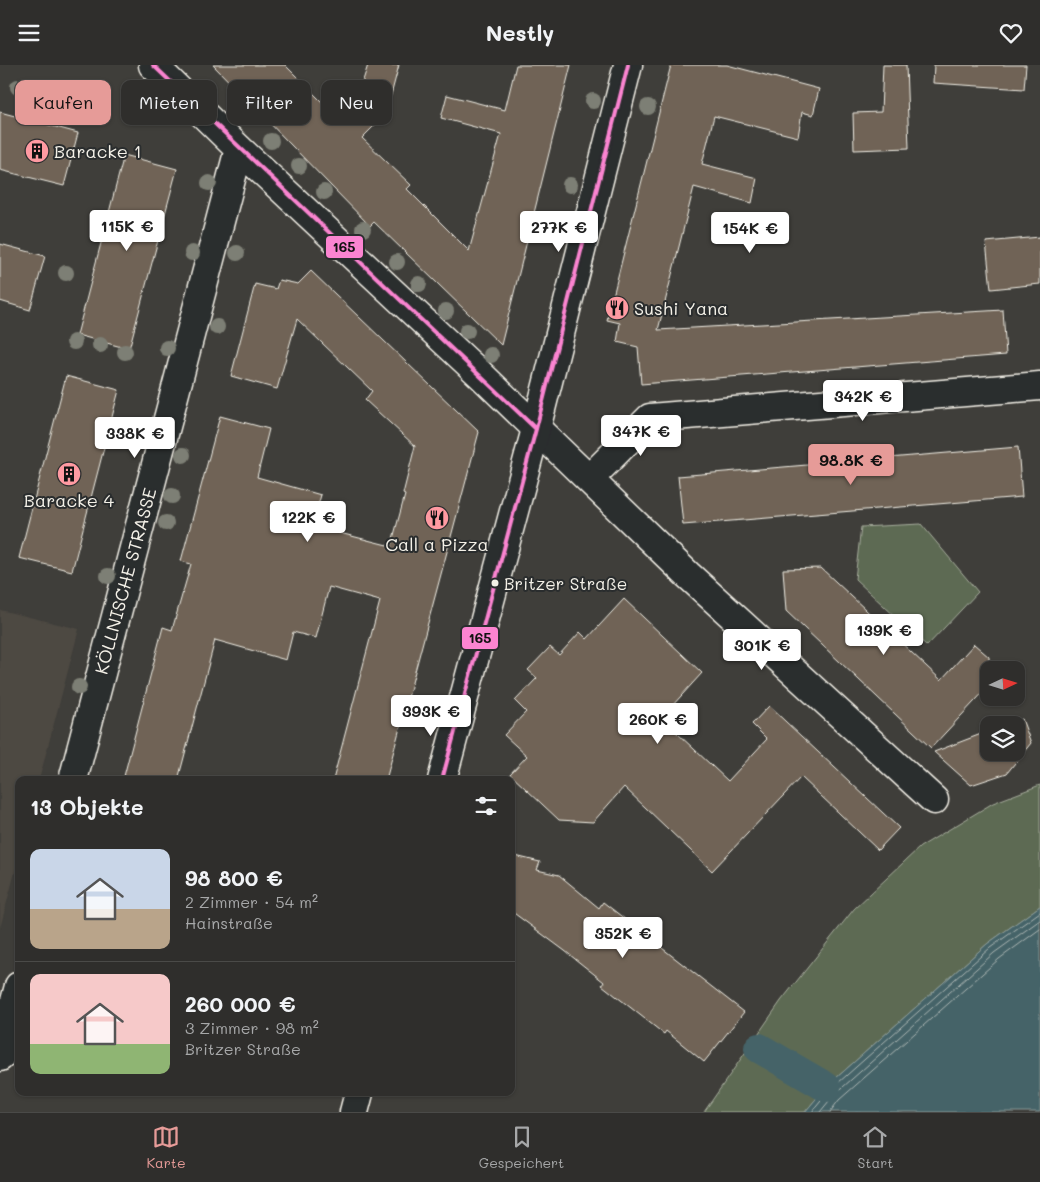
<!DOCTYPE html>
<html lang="de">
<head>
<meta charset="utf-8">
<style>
  :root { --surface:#2f2e2c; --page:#373634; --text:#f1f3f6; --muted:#a7a8a9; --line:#4a4a48; --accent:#e69b98 }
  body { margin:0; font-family:Mali,sans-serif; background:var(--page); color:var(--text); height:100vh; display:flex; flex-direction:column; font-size:19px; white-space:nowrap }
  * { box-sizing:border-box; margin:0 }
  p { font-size:16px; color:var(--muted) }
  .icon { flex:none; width:28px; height:28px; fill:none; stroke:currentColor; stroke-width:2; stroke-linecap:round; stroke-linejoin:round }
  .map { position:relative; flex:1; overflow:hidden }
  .details { position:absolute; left:15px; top:711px; width:500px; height:320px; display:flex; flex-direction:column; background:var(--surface); border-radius:10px; box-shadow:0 1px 4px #0004,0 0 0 1px var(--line) }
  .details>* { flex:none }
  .banner { position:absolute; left:15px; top:15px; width:500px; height:45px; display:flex; gap:10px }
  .needle { width:32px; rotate:86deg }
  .controls { position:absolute; left:980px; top:596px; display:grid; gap:10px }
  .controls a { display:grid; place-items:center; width:45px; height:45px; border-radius:10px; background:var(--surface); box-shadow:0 1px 4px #0004,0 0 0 1px var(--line); font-size:25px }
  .price { position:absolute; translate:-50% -42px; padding:0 11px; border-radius:5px; background:#fff; color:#222; font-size:16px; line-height:32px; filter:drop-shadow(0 1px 2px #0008) }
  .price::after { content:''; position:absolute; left:50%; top:30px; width:15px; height:11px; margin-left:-8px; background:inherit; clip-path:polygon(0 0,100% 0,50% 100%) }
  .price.selected { background:var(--accent); color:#111 }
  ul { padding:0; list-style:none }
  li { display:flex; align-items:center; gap:15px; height:125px; padding:0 15px }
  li+li { border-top:1px solid var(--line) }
  li span { display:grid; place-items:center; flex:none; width:140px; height:100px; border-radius:10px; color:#555 }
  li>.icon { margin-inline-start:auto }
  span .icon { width:60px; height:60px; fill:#fffc; stroke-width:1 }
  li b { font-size:21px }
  h2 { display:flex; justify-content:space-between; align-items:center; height:60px; padding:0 15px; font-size:21px }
  .tag { padding:0 18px; border-radius:10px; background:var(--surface); box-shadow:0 1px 4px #0004,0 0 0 1px var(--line); font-size:18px; line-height:45px }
  .tag.selected { background:var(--accent); color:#111 }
  header { display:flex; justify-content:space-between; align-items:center; height:65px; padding:0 15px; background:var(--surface); font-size:22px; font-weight:800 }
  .menu { display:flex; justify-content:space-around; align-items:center; height:70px; border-top:1px solid var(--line); background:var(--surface); font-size:14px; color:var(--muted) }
  .menu a { display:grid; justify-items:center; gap:2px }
  .menu .selected { color:var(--accent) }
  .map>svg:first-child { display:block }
  .built { fill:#4d4942 }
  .green { fill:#5d6b53; stroke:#a8ae9e }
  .water { fill:#456368; stroke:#8b9c9b }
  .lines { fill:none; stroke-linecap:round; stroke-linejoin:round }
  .shore { stroke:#aeb8b5; stroke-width:1 }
  .canal { stroke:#456368; stroke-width:30 }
  .building { fill:#6f6456; stroke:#f4f1e8 }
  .street-casing { stroke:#f4f1e8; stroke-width:31 }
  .secondary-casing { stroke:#f4f1e8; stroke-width:31 }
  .street { stroke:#2a2d2e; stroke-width:28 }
  .secondary { stroke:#2a2d2e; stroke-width:28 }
  .bus-1-casing { stroke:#2a2d2e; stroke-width:8 }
  .bus-1 { stroke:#fb84d1; stroke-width:4 }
  .tree { fill:#7d7f75 }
  .bus-dot { fill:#f4f1e8; stroke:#2a2d2e; stroke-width:2 }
  .labels { text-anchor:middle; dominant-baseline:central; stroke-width:4; stroke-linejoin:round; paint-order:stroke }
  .bus-label { font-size:17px; fill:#f4f1e8; stroke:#2a2d2e; text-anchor:start }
  .poi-label { font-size:18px; fill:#f4f1e8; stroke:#2a2d2e; text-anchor:start }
  .street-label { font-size:18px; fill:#f4f1e8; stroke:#2a2d2e }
  .line-badge { stroke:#2a2d2e; stroke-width:2 }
  .pale-badge-label { font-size:14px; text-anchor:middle; font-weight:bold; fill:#111 }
</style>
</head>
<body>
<header><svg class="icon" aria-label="menu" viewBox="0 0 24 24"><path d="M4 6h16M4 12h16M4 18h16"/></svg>Nestly<svg class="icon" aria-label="heart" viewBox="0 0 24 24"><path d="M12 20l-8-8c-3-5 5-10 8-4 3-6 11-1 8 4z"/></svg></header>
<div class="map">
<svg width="1040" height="1047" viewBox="0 0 1040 1047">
  <rect width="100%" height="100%" fill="#3f3e3a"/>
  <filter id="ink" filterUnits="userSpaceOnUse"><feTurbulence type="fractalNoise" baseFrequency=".02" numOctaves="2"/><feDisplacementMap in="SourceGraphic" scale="10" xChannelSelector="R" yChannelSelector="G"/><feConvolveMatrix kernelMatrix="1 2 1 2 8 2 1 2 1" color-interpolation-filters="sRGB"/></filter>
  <g filter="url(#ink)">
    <path class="built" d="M0 545 79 564 39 715H19V792L0 863Z"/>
    <path class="green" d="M921 459 978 527 927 581 855 514 861 462Z
      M1040 720V841L987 879 826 1022 805 1047H704L781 936 854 844 920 782 993 738Z"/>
    <path class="water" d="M1040 841V1047H805L826 1022 987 879Z"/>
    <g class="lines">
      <path class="shore" d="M812 1047 829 1026 990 883 1040 847
        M820 1047 834 1030 994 888 1040 855
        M830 1047 839 1035 999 894 1040 864"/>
      <path class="canal" d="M759 983 826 1022"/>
    </g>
    <path class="building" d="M213 0H285L336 51 357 34 368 0H399L386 49 362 73 411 120 407 124 469 186 501 69 441 53 447 30 505 45 516 0H571L501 280 374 157 370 161Z
      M671 0H727L819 24 813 50 802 47 798 72 714 51 702 99 757 113 752 138 694 122 658 265 1003 245 1006 290 641 319 638 282 617 277 620 258 607 255Z
      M883 0H906L909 83 854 85 853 48 881 47Z
      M934 0H1026L1024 24 933 18Z
      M0 47 78 68 64 121 0 105Z
      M124 90 177 104 129 284 77 270Z
      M1040 172V219L991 224 986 177Z
      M0 179 45 191 30 245 0 236Z
      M311 206 479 367 386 715H333L380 536 329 522 316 573 293 567 286 595 215 575 178 715H123L163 562 172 565 191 499 181 496 220 351 269 364 257 412 321 430 312 461 391 481 405 430 403 429 415 381 365 335 372 326 297 254 277 324 231 311 255 219 276 224 279 215 298 219Z
      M66 311 119 325 72 506 19 493Z
      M1018 382 1022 432 683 460 678 411Z
      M821 503 941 615 974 579 989 592V621L931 683 786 546 783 504Z
      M624 534 702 608 661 653 728 716 767 674 752 659 769 641 899 763 878 785 801 712 712 806 624 722 593 757 559 755 510 709 527 691 504 670 526 647 515 636 537 613 528 605 550 582 559 590 580 567 587 574Z
      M1022 654 1031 678 1007 708 971 720 934 687 989 666V688H1016V660H1005Z
      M511 790 540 797 537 805 559 810 599 843 603 837 744 947 704 997 666 966 664 969 602 920 604 917 565 886 511 846Z"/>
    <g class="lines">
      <g class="street-casing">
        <path id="street" d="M153 0 239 84 482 311 688 510 934 735
          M589 414 650 353 1040 321
          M73 715 239 84
          M0 992 19 921"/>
      </g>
      <g class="secondary-casing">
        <path id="secondary" d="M442 715 536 364 628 0
          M354 1047 359 1028"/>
      </g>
      <use href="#street" class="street"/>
      <use href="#secondary" class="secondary"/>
      <g class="bus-1-casing">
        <path id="bus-1" d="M153 0 536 364
          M442 715 536 364 628 0"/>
      </g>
      <use href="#bus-1" class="bus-1"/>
    </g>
    <g class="tree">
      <circle cx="18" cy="22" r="8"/>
      <circle cx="593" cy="36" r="8"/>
      <circle cx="648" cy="42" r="8"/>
      <circle cx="271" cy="76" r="8"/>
      <circle cx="299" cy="101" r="8"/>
      <circle cx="209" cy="118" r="8"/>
      <circle cx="570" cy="120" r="8"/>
      <circle cx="324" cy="127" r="8"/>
      <circle cx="363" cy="164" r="8"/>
      <circle cx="192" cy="188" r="8"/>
      <circle cx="237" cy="188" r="8"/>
      <circle cx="397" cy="197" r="8"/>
      <circle cx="66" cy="208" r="8"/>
      <circle cx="419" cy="219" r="8"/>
      <circle cx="446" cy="246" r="8"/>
      <circle cx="217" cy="262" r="8"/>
      <circle cx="467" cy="266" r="8"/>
      <circle cx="74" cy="277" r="8"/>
      <circle cx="100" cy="280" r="8"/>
      <circle cx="167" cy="283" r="8"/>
      <circle cx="125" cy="287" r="8"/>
      <circle cx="491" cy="290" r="8"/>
      <circle cx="183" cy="390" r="8"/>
      <circle cx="172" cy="431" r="8"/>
      <circle cx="166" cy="458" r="8"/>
      <circle cx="108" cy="511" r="8"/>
      <circle cx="79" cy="622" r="8"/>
    </g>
  </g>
  <defs>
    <g id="building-disc" transform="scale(1.25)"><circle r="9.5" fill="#ff9aa2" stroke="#2a2d2e"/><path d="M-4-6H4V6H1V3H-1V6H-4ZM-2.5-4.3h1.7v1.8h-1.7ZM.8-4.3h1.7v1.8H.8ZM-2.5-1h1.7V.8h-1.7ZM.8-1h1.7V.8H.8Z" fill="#111"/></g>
    <g id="restaurant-disc" transform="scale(1.25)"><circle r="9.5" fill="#ff9aa2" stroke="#2a2d2e"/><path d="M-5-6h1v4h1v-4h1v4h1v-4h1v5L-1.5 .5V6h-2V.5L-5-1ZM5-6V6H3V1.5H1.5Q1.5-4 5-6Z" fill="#111"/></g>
  </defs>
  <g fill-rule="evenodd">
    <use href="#building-disc" x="37" y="86"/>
    <use href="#restaurant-disc" x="617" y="243"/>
    <use href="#building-disc" x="69" y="409"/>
    <use href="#restaurant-disc" x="437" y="453"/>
  </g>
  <circle class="bus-dot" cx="495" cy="518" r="4.5"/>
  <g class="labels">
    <g class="bus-label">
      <text x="504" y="518">Britzer Straße</text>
    </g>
    <g class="poi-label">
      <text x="54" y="86">Baracke 1</text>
      <text x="634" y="243">Sushi Yana</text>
      <text x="69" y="435" text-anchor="middle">Baracke 4</text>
      <text x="437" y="479" text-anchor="middle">Call a Pizza</text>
    </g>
    <g class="street-label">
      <text transform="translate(125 516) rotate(-75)">KÖLLNISCHE STRASSE</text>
    </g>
  </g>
  <g class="line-badge">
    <rect x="325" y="170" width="39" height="24" rx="5" fill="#fb84d1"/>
    <rect x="461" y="561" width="38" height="24" rx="5" fill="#fb84d1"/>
  </g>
  <g class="pale-badge-label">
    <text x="344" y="187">165</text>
    <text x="480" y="578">165</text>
  </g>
</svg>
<div class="controls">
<a><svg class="needle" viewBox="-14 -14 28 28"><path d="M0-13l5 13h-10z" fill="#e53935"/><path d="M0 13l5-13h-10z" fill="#a7a8a9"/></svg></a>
<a><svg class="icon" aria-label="layers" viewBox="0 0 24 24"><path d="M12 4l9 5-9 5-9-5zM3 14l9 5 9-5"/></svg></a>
</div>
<b class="price" style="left:127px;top:187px">115K €</b>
<b class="price" style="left:559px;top:188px">277K €</b>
<b class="price" style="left:750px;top:189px">154K €</b>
<b class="price" style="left:863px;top:357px">342K €</b>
<b class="price" style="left:641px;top:392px">347K €</b>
<b class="price" style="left:135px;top:394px">338K €</b>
<b class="price selected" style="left:851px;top:421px">98.8K €</b>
<b class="price" style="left:308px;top:478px">122K €</b>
<b class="price" style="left:884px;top:591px">139K €</b>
<b class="price" style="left:762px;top:606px">301K €</b>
<b class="price" style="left:431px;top:672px">393K €</b>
<b class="price" style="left:658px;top:680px">260K €</b>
<b class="price" style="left:623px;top:894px">352K €</b>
<div class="banner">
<a class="tag selected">Kaufen</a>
<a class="tag">Mieten</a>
<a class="tag">Filter</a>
<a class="tag">Neu</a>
</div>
<section class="details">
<h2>13 Objekte<svg class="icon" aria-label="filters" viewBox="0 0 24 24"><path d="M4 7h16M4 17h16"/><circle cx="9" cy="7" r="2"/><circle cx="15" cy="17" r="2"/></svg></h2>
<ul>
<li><span style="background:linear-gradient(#c9d6e8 60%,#b9a48a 0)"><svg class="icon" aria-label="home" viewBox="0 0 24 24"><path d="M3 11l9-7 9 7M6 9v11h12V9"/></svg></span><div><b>98 800 €</b><p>2 Zimmer · 54 m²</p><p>Hainstraße</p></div></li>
<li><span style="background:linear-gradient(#f6c9c9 70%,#8fb573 0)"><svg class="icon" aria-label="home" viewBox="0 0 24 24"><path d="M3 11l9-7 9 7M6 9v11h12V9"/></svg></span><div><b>260 000 €</b><p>3 Zimmer · 98 m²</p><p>Britzer Straße</p></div></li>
</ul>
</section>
</div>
<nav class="menu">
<a class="selected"><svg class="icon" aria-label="map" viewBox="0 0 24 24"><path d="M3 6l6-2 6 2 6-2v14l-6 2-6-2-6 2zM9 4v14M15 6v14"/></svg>Karte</a>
<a><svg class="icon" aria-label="saved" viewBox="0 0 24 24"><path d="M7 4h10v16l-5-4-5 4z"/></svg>Gespeichert</a>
<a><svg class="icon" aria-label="home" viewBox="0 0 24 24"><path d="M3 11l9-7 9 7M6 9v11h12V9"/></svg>Start</a>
</nav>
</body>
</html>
